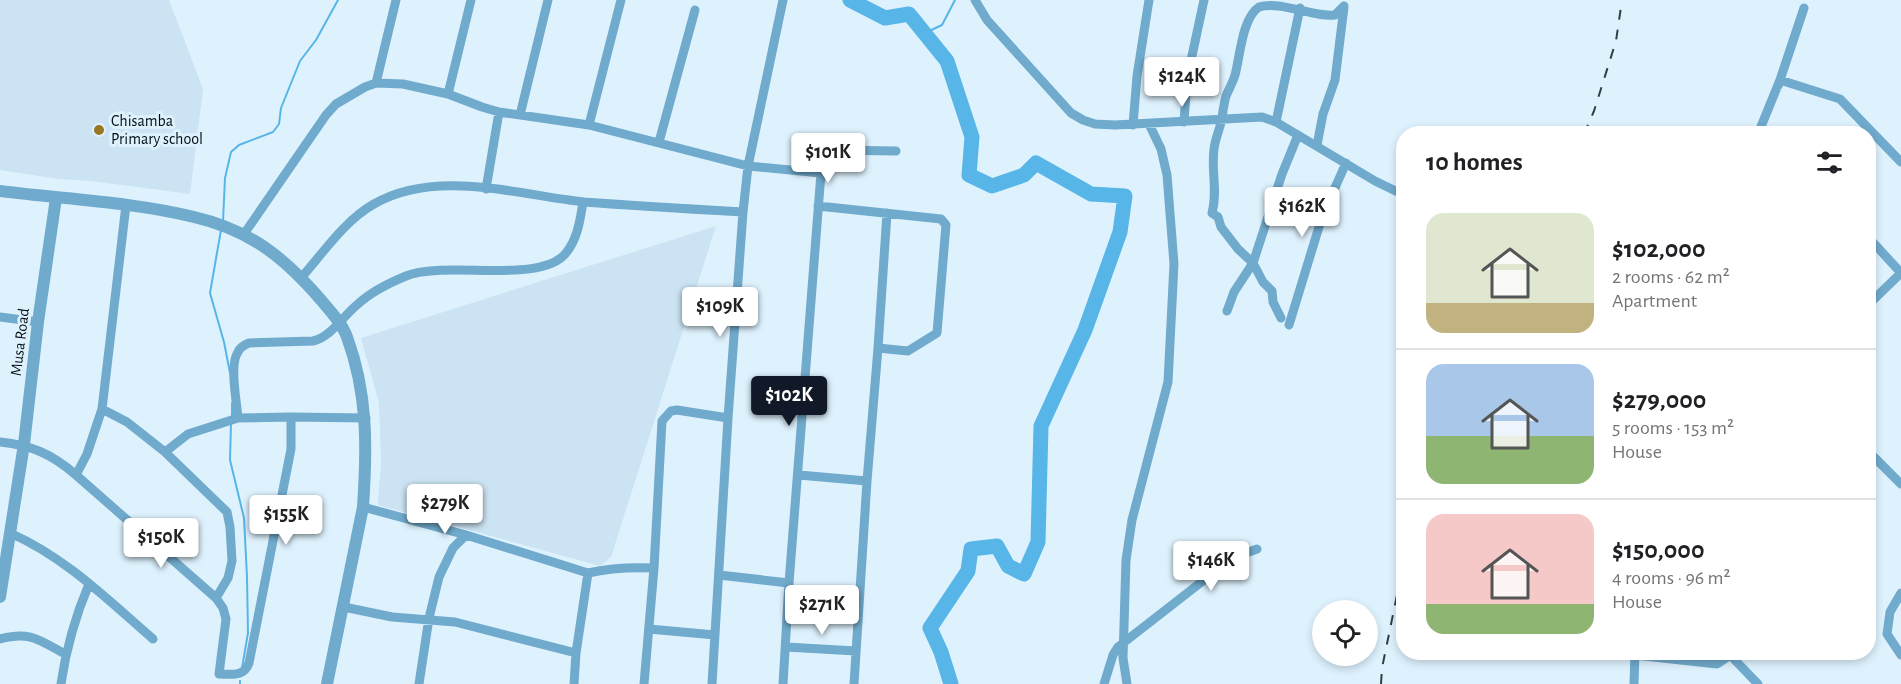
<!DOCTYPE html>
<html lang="en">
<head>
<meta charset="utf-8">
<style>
  :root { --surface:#fff; --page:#f6f6f6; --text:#202124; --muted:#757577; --line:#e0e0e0; --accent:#111827 }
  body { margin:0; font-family:"Alegreya Sans",sans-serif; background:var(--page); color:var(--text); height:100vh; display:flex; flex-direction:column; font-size:22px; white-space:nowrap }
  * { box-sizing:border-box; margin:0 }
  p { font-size:20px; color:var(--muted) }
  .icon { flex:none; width:33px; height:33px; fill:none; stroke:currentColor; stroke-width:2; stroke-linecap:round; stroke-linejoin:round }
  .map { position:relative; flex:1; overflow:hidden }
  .sheet { position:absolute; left:1396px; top:126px; width:480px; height:534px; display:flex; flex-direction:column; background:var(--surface); border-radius:24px; box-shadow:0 3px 9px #0003 }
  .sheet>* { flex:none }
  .buttons { position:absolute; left:1312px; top:600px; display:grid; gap:12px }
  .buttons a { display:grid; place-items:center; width:66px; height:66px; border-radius:50%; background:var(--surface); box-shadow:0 3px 9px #0003; font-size:30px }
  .price { position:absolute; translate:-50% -51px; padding:0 14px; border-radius:6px; background:#fff; color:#222; font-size:20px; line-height:39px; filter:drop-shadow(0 2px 3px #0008) }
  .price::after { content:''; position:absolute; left:50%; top:36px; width:18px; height:14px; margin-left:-9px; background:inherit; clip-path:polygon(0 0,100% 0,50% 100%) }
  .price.current { background:var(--accent); color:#fff }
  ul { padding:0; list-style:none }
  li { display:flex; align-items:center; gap:18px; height:150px; padding:0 30px }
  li+li { border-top:2px solid var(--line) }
  li span { display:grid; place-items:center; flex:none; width:168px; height:120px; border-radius:18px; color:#555 }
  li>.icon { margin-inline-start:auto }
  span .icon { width:72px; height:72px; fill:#fffc; stroke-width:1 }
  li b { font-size:26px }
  h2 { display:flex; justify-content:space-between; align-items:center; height:72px; padding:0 30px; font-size:26px }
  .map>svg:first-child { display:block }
  .built { fill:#cbe3f2 }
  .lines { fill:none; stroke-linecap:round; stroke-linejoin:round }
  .stream { stroke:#57b5e7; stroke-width:2 }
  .river { stroke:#57b5e7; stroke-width:15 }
  .minor { stroke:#70aacc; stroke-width:9 }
  .tertiary { stroke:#70aacc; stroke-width:12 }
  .rail { stroke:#323e46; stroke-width:2; stroke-dasharray:10 10; stroke-linecap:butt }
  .poi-dot { fill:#997620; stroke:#def2fe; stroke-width:2 }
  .labels { text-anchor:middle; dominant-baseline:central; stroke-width:6; stroke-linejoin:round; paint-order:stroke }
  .poi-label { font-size:16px; fill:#040e15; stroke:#def2fe; text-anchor:start }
  .street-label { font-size:16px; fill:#040e15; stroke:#def2fe }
</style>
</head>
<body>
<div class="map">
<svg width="1901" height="684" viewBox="0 0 1901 684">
  <rect width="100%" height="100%" fill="#def2fe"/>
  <path class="built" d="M0 0H169L203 89 190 194 91 181 59 179 0 170Z
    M716 226 611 557 600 566 378 505 381 462 379 403 361 338Z"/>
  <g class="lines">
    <path class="stream" d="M925 33 942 25 955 0
      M223 221 225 178 231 152 239 145 273 132 279 124 281 108 300 61 316 40 338 0
      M221 230 210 293 224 342 230 373
      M232 418V403
      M231 424 230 460 244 518 247 577 248 633 242 668
      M240 684V681"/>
    <path class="river" d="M850 0 885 18 909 14 947 61 972 137 969 175 992 186 1024 175 1036 163 1091 194 1125 196 1120 232 1085 330 1041 426 1038 542 1024 574 1008 566 997 546 971 549 968 571 930 628 941 652 951 684"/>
    <path class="minor" d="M975 0 987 20 1071 113 1083 120 1095 124 1115 125 1262 117 1276 122 1375 181 1404 195
      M376 83 396 0
      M1778 86 1804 8
      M448 94 471 0
      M520 115 548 0
      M1184 122 1187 79 1204 0
      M1276 122 1300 8
      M589 125 621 0
      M1133 125 1137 76 1149 0
      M1758 134 1780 80 1840 99 1901 162
      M659 142 695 10
      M1317 145 1323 114 1335 80 1344 7
      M486 189 499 112
      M818 206 941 219 946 225 937 333 908 351 878 348 867 481 854 684
      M244 234 326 115 336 104 365 87 376 83 403 84 448 94 482 107 499 112 589 125 748 166 821 173 828 154 832 150 896 151
      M1869 238 1901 273
      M301 278C323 253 345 220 374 204 436 168 518 195 584 202 637 206 690 209 743 212
      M1869 304 1901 273
      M1227 311 1234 292 1253 263 1282 174 1298 135
      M0 317 38 322
      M1281 318 1273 302 1272 291 1263 282 1253 263 1238 249 1221 227 1218 217 1212 213C1218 191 1211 171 1214 149 1215 139 1220 129 1222 118 1223 111 1224 103 1226 96 1229 89 1233 82 1235 75 1240 57 1242 18 1259 7 1280 0 1314 18 1335 15L1344 6
      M1289 325 1322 217 1346 163
      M878 348 887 213
      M102 409 127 422 165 452 188 434 238 418
      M291 417 238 418C237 403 229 365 238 352 240 347 244 345 249 343L313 341C331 337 343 316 358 304 371 292 389 283 406 276 445 260 541 285 566 253 578 238 580 220 583 202
      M0 442C31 445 52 454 76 475L87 454 102 409 126 205
      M165 452 227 512 230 527 232 561 228 578 216 598
      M1869 452 1901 484
      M76 475 216 598 223 608 226 619 219 674C232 674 244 677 249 663L291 449V417L366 418
      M799 475 867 481
      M363 507 466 535
      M10 533C65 557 108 600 153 639
      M654 568 662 421 671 411 677 410 728 418
      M719 575 789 583
      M1901 593 1890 612 1887 634 1901 655
      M344 607 392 617 455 622 576 653
      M649 629 715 635
      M0 639C31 631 39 640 65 654
      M786 647 856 651
      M1635 655 1717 664 1735 652
      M1731 656 1758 684
      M61 684C66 649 75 617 89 584
      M419 684 429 618 439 577 453 548 466 535 588 573
      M574 684 576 653 588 573C610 568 631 567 654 568L644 684
      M712 684 728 418 743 212 748 166 783 0
      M783 684 789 583 821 173
      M1104 684 1113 655 1118 647 1222 566 1246 553 1257 549
      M1127 684 1123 658 1126 560 1132 520 1168 382 1174 264 1167 175 1161 149 1149 124
      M1634 684 1635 652"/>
    <path class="tertiary" d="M0 191C62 199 134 202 194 217 250 230 284 257 321 300 330 311 342 323 347 337 368 394 367 448 363 507L327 684
      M0 597 24 444 38 322 56 198"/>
    <path class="rail" d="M1584 134 1594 111 1616 41 1622 0
      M1381 684 1382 668 1404 561"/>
  </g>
  <circle class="poi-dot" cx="99" cy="130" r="6"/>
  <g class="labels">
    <g class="poi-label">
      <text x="111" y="121">Chisamba<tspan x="111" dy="18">Primary school</tspan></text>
    </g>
    <g class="street-label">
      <text transform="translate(20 342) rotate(-83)">Musa Road</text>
    </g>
  </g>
</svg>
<div class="buttons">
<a><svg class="icon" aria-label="locate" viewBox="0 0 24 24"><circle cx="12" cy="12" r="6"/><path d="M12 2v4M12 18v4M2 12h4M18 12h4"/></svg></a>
</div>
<b class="price" style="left:1182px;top:108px">$124K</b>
<b class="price" style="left:828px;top:184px">$101K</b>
<b class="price" style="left:1302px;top:238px">$162K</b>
<b class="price" style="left:720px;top:338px">$109K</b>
<b class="price current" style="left:789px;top:427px">$102K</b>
<b class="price" style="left:445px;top:535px">$279K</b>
<b class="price" style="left:286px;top:546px">$155K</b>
<b class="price" style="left:161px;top:569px">$150K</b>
<b class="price" style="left:1211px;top:592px">$146K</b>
<b class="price" style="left:822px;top:636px">$271K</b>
<section class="sheet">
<h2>10 homes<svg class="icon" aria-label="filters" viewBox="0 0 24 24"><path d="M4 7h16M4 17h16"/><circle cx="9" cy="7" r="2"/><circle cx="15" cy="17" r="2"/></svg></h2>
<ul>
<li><span style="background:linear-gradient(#dfe7d0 75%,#c2b280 0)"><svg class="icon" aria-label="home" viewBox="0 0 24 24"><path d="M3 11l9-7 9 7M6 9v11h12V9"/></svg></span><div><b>$102,000</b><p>2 rooms · 62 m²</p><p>Apartment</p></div></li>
<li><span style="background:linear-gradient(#a9c7e8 60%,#8fb573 0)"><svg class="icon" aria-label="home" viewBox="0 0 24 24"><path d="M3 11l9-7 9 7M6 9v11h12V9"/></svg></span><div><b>$279,000</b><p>5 rooms · 153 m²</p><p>House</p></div></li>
<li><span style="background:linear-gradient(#f6c9c9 75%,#8fb573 0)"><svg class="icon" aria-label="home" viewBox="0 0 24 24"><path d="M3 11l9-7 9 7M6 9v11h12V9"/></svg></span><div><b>$150,000</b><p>4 rooms · 96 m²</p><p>House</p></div></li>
</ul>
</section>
</div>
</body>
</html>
